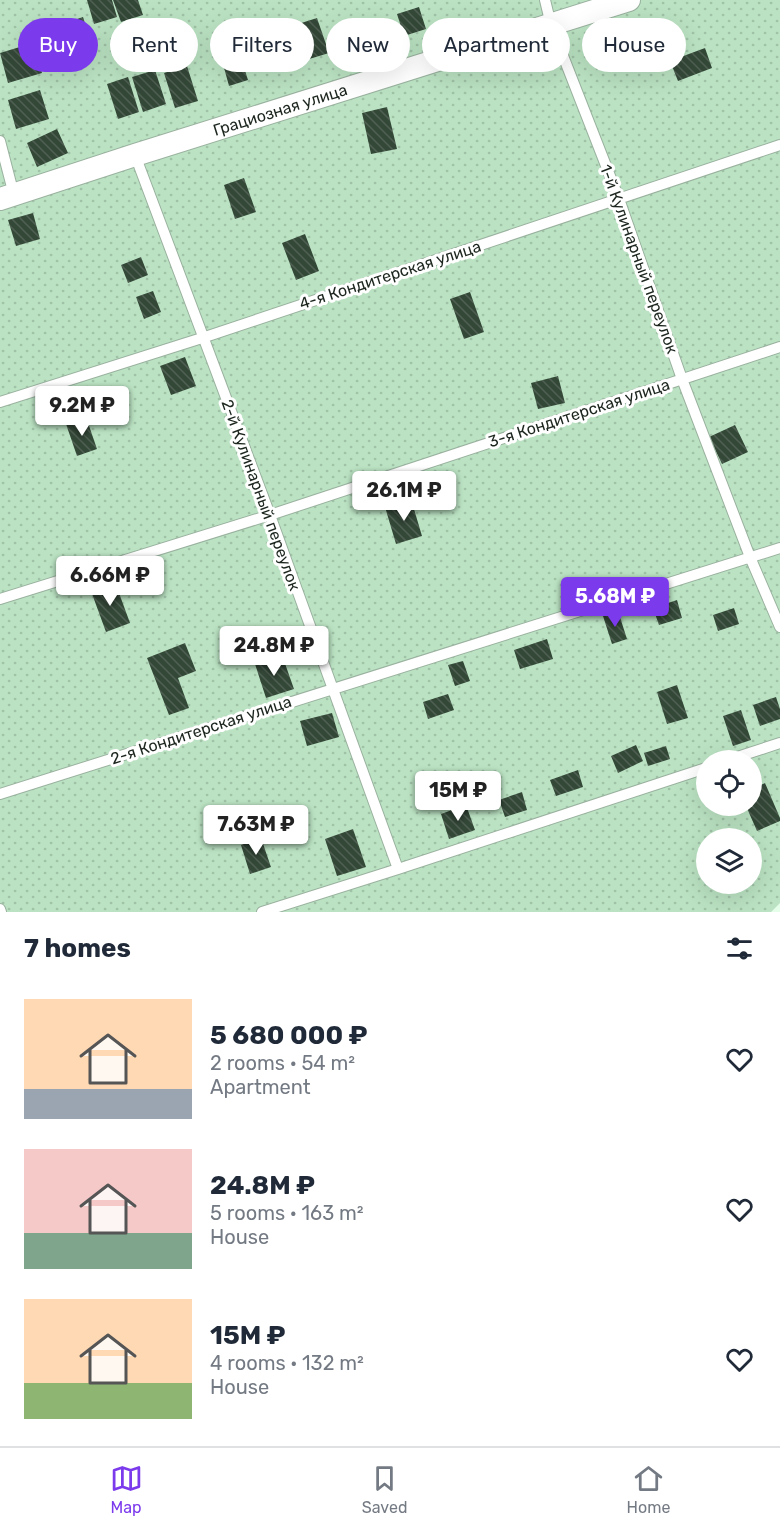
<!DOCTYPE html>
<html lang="en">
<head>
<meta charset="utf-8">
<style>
  :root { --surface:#fff; --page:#f2f2f3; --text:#1f2937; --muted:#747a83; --line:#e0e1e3; --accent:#7c3aed }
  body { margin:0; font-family:Rubik,sans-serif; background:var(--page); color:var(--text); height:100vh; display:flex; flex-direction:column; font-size:22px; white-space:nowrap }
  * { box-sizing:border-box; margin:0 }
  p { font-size:20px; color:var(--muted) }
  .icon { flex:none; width:33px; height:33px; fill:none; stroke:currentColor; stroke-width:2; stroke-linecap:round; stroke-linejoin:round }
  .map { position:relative; height:912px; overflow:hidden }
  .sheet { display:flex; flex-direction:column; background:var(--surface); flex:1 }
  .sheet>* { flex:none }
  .guide { position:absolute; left:18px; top:18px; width:744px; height:54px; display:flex; gap:12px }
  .fabs { position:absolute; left:696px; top:750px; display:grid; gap:12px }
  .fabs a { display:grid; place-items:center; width:66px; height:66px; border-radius:50%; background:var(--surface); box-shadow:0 6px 24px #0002; font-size:30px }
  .price { position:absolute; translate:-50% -51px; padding:0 14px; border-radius:6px; background:#fff; color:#222; font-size:20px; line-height:39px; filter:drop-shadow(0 2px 3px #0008) }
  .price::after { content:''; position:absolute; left:50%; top:36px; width:18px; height:14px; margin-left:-9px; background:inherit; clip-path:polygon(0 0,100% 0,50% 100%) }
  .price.on { background:var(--accent); color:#fff }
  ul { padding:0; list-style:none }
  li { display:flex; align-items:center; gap:18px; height:150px; padding:0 24px }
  li span { display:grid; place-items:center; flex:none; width:168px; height:120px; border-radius:0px; color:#555 }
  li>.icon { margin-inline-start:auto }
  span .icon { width:72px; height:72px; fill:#fffc; stroke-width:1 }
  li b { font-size:26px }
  h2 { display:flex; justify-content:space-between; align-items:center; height:72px; padding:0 24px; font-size:26px }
  .tag { padding:0 21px; border-radius:27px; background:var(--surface); box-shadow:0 6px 24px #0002; font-size:21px; line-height:54px }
  .tag.on { background:var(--accent); color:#fff }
  .tab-bar { display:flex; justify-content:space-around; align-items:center; height:84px; border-top:2px solid var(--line); background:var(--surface); font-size:16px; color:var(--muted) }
  .tab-bar a { display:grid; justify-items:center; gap:3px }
  .tab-bar .on { color:var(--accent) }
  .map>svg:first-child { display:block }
  .grass { fill:url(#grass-dots); fill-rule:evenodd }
  .building { fill:url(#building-back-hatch) }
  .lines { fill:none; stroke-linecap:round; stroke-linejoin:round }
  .lane-casing { stroke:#9ab29f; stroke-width:12 }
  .street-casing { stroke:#9ab29f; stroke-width:24 }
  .lane { stroke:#fff; stroke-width:10 }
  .street { stroke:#fff; stroke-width:22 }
  .labels { text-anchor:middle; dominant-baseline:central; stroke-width:6; stroke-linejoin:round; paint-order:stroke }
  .street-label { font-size:16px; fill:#1c261e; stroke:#fff }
</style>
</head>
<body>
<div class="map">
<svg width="780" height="912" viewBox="0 0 780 912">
  <defs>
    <pattern id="grass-dots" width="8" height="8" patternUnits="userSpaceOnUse" patternTransform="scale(1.5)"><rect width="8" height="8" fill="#bbe3c3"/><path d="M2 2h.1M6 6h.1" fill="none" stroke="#a0c3a7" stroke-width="1.8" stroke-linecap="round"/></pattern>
    <pattern id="building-back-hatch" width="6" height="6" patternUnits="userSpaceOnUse" patternTransform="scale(1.5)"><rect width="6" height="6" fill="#344838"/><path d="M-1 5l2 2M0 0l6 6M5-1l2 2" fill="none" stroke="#4f6052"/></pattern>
  </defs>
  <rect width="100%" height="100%" fill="#e4fee9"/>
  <path class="grass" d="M0 0H780V903L771 912H0ZM706 760H752V806H706ZM706 838H752V884H706Z"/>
  <path class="building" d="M87 0H112L117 17 94 24Z
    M113 0H138L143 15 121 22Z
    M419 7 426 29 404 36 397 14Z
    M83 17 93 48 72 54 62 24Z
    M317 18 329 53 306 60 295 25Z
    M294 26 305 61 283 68 272 33Z
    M355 30 362 52 343 58 336 36Z
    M33 43 42 73 8 83 0 53Z
    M705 48 712 68 678 81 670 61Z
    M241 58 248 80 229 86 223 64Z
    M187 66 198 101 175 108 164 73Z
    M155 70 166 104 143 112 132 77Z
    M128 77 139 112 118 119 107 84Z
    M40 90 49 119 16 129 8 100Z
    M387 107 397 149 371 154 362 113Z
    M57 129 68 153 37 167 27 143Z
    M244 178 256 212 235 219 224 185Z
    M33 213 40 239 16 246 8 220Z
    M305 234 319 271 296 280 282 243Z
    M141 257 148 275 128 283 121 265Z
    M153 291 161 312 144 319 136 297Z
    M470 292 484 332 464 339 450 299Z
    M185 357 196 386 171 395 160 366Z
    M558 376 565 403 538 409 531 383Z
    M86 417 97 449 77 456 66 424Z
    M735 425 748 452 722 464 709 437Z
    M411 499 422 536 396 544 385 507Z
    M115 582 130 623 106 632 91 591Z
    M677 600 682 618 659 625 653 608Z
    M734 608 739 624 718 631 713 615Z
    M618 611 627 639 612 644 603 616Z
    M547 639 553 659 520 669 514 650Z
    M185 643 196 671 178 678 189 708 169 715 147 658Z
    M282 655 294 689 266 698 255 664Z
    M463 661 470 681 455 686 448 665Z
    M677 685 688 718 667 724 657 692Z
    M448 694 454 710 428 719 423 702Z
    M776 697 780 709V719L760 726 753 705Z
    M741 710 751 740 733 746 723 716Z
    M332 713 339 737 307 746 300 721Z
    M636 745 643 761 618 773 611 756Z
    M666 746 670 759 648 766 644 753Z
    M578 770 583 787 556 796 550 780Z
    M765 783 780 818V821L757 831 746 806H752V789Z
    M522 792 527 810 505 817 499 800Z
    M466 805 475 830 449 839 441 814Z
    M353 829 366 867 337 876 325 839Z
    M261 838 271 867 250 874 241 845Z"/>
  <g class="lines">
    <g class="lane-casing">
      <path id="lane" d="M545 0 551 25 619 199 682 379 750 557 780 627
        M0 141 14 195
        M135 155 270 515 398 869
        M0 402 202 338 780 145
        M0 599 270 515 780 347
        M728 760 780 743
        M0 794 780 548
        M0 909 1 912
        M262 912 398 869 706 768"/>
    </g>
    <g class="street-casing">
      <g id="street">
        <path id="s1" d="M0 199 135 155 629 0"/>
      </g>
    </g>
    <use href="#lane" class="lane"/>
    <use href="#street" class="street"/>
  </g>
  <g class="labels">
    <g class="street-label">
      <text stroke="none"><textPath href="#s1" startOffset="294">Грациозная улица</textPath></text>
      <text transform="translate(639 259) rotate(70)">1-й Кулинарный переулок</text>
      <text transform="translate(390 275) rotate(-18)">4-я Кондитерская улица</text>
      <text transform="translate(579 413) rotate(-18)">3-я Кондитерская улица</text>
      <text transform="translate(261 495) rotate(70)">2-й Кулинарный переулок</text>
      <text transform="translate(201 730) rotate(-18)">2-я Кондитерская улица</text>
    </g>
  </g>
</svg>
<div class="fabs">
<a><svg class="icon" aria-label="locate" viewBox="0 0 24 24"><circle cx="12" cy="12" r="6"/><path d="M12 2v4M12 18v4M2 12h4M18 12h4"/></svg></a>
<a><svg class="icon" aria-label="layers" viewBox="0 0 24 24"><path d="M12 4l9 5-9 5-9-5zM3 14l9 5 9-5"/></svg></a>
</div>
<b class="price" style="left:82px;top:437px">9.2M ₽</b>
<b class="price" style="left:404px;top:522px">26.1M ₽</b>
<b class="price" style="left:110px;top:607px">6.66M ₽</b>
<b class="price on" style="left:615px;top:628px">5.68M ₽</b>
<b class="price" style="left:274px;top:677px">24.8M ₽</b>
<b class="price" style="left:458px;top:822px">15M ₽</b>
<b class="price" style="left:256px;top:856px">7.63M ₽</b>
<div class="guide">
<a class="tag on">Buy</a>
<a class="tag">Rent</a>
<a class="tag">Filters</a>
<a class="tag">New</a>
<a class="tag">Apartment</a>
<a class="tag">House</a>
</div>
</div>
<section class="sheet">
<h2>7 homes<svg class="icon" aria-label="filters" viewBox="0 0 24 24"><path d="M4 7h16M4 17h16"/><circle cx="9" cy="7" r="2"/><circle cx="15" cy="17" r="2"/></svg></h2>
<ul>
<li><span style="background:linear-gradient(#ffd9b3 75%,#9aa5b1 0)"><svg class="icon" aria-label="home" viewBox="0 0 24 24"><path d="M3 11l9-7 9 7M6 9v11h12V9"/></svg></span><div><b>5 680 000 ₽</b><p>2 rooms · 54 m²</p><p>Apartment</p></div><svg class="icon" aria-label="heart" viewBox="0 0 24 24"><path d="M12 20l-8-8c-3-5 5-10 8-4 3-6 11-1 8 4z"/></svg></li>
<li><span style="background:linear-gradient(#f6c9c9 70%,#7fa58c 0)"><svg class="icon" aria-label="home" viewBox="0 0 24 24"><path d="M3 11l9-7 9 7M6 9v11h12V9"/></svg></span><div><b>24.8M ₽</b><p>5 rooms · 163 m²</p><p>House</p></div><svg class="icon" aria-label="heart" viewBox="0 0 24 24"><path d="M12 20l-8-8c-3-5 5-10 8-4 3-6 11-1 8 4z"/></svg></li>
<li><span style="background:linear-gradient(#ffd9b3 70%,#8fb573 0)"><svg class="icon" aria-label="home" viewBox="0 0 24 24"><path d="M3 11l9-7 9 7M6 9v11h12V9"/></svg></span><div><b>15M ₽</b><p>4 rooms · 132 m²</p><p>House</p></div><svg class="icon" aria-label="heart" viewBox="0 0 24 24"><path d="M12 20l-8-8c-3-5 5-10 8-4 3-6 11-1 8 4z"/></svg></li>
</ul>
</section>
<nav class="tab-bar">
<a class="on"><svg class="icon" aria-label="map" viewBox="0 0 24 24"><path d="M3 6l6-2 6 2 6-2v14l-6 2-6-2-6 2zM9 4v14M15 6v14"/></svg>Map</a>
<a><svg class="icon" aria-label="saved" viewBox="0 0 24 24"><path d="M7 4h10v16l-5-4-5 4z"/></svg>Saved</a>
<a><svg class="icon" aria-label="home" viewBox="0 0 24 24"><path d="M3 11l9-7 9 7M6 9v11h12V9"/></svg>Home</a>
</nav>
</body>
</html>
